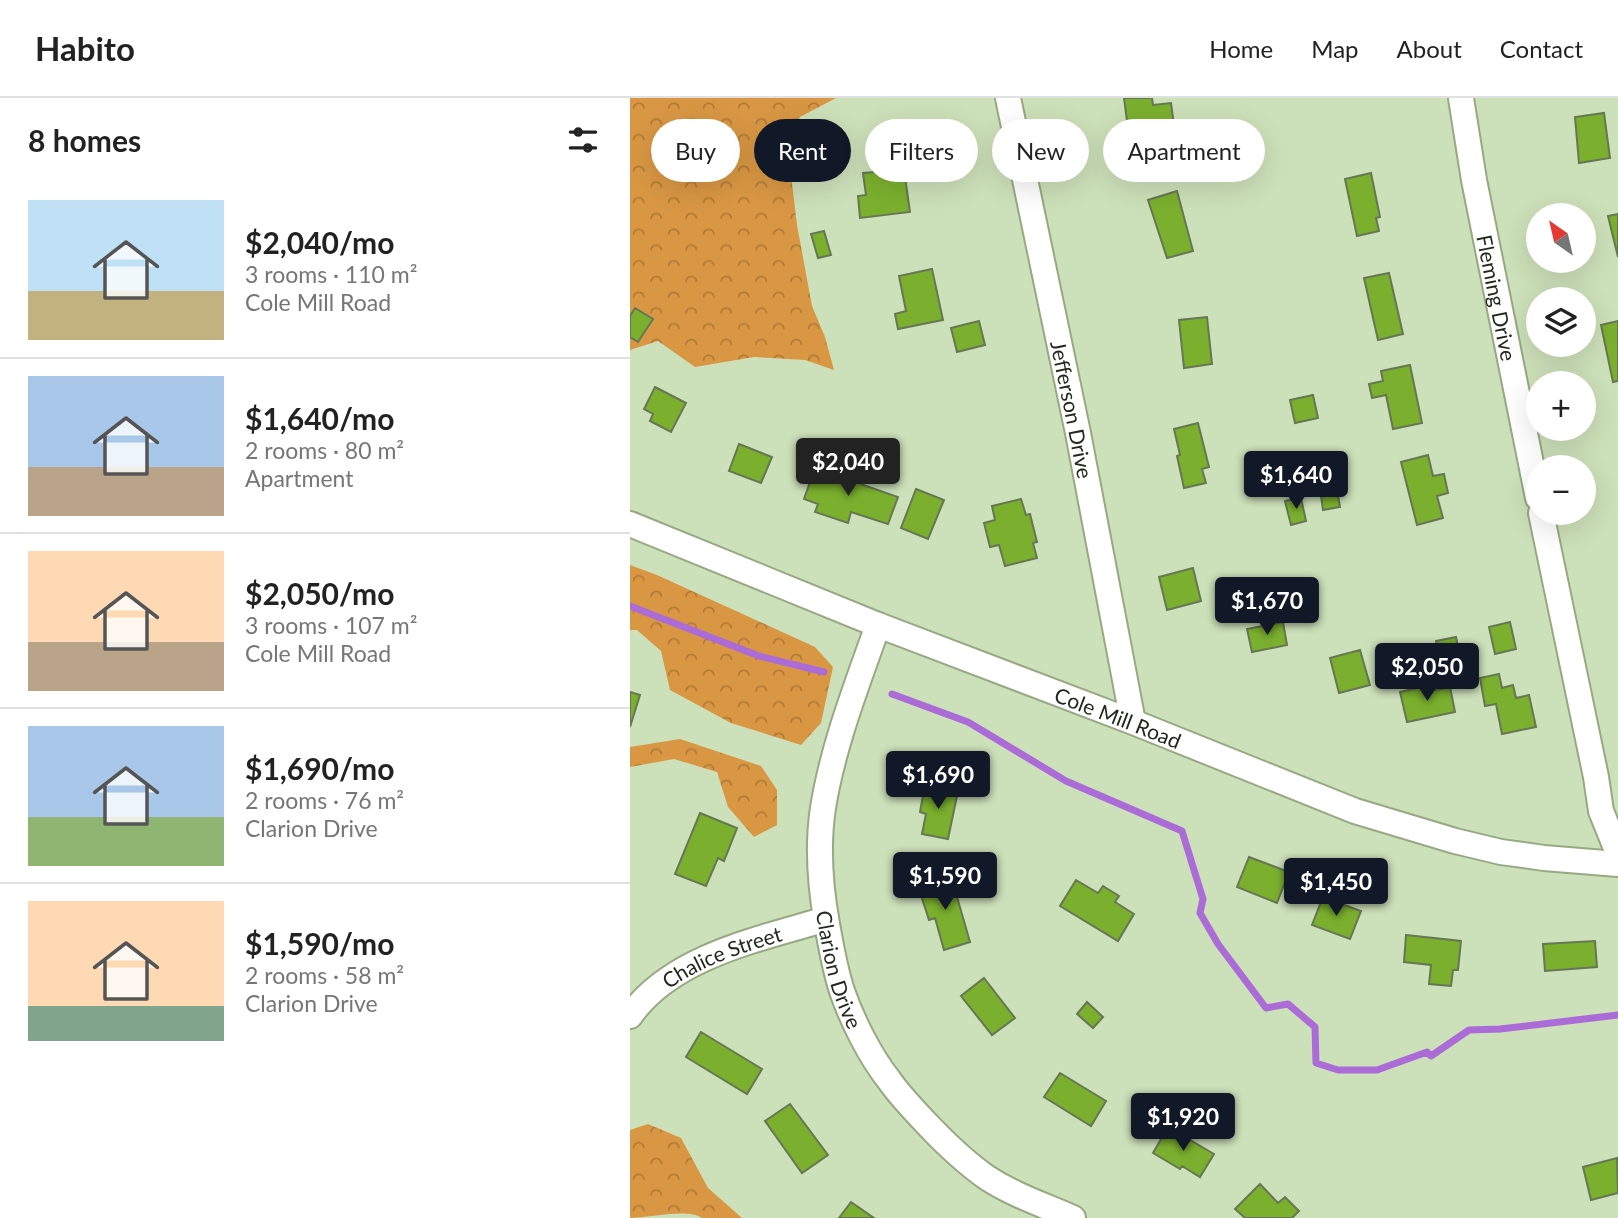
<!DOCTYPE html>
<html lang="en">
<head>
<meta charset="utf-8">
<style>
  :root { --surface:#fff; --page:#f2f2f2; --text:#222; --muted:#767676; --line:#e0e0e0; --accent:#111827 }
  body { margin:0; font-family:Lato,sans-serif; background:var(--page); color:var(--text); height:100vh; display:flex; flex-direction:column; font-size:26px; white-space:nowrap }
  * { box-sizing:border-box; margin:0 }
  p { font-size:23px; color:var(--muted) }
  .icon { flex:none; width:38px; height:38px; fill:none; stroke:currentColor; stroke-width:2; stroke-linecap:round; stroke-linejoin:round }
  .map { position:relative; flex:1; overflow:hidden }
  .sheet { display:flex; flex-direction:column; background:var(--surface); width:630px }
  .sheet>* { flex:none }
  .banner { position:absolute; left:21px; top:21px; width:665px; height:63px; display:flex; gap:14px }
  .needle { width:46px; rotate:326deg }
  .buttons { position:absolute; left:896px; top:105px; display:grid; gap:14px }
  .buttons a { display:grid; place-items:center; width:70px; height:70px; border-radius:50%; background:var(--surface); box-shadow:0 7px 28px #0002; font-size:35px }
  .price { position:absolute; translate:-50% -60px; padding:0 16px; border-radius:7px; background:var(--accent); color:#fff; font-size:23px; line-height:46px; filter:drop-shadow(0 2px 4px #0008) }
  .price::after { content:''; position:absolute; left:50%; top:42px; width:21px; height:16px; margin-left:-10px; background:inherit; clip-path:polygon(0 0,100% 0,50% 100%) }
  .price.on { background:#222; color:#fff }
  ul { padding:0; list-style:none }
  li { display:flex; align-items:center; gap:21px; height:175px; padding:0 28px }
  li+li { border-top:2px solid var(--line) }
  li span { display:grid; place-items:center; flex:none; width:196px; height:140px; border-radius:0px; color:#555 }
  li>.icon { margin-inline-start:auto }
  span .icon { width:84px; height:84px; fill:#fffc; stroke-width:1 }
  li b { font-size:30px }
  h2 { display:flex; justify-content:space-between; align-items:center; height:84px; padding:0 28px; font-size:30px }
  .tag { padding:0 24px; border-radius:32px; background:var(--surface); box-shadow:0 7px 28px #0002; font-size:24px; line-height:63px }
  .tag.on { background:var(--accent); color:#fff }
  header { display:flex; align-items:center; gap:42px; box-sizing:border-box; height:98px; padding:0 35px; background:var(--surface); border-bottom:2px solid var(--line) }
  header strong { font-size:33px }
  nav { display:flex; gap:38px; margin-inline-start:auto; font-size:24px }
  main { display:flex; flex:1; min-height:0 }
  .map>svg:first-child { display:block }
  .forest { fill:url(#forest-crowns) }
  .lines { fill:none; stroke-linecap:round; stroke-linejoin:round }
  .stream { stroke:#ab6cd8; stroke-width:7 }
  .building { fill:#7bb02e; stroke:#667754; stroke-width:2 }
  .minor-casing { stroke:#96a983; stroke-width:28 }
  .minor { stroke:#fff; stroke-width:24 }
  .labels { text-anchor:middle; dominant-baseline:central; stroke-width:5; stroke-linejoin:round; paint-order:stroke }
  .street-label { font-size:21px; fill:#22291b; stroke:#f3fde9 }
</style>
</head>
<body>
<header>
<strong>Habito</strong>
<nav><a>Home</a><a>Map</a><a>About</a><a>Contact</a></nav>
</header>
<main>
<section class="sheet">
<h2>8 homes<svg class="icon" aria-label="filters" viewBox="0 0 24 24"><path d="M4 7h16M4 17h16"/><circle cx="9" cy="7" r="2"/><circle cx="15" cy="17" r="2"/></svg></h2>
<ul>
<li><span style="background:linear-gradient(#bfe0f5 65%,#c2b280 0)"><svg class="icon" aria-label="home" viewBox="0 0 24 24"><path d="M3 11l9-7 9 7M6 9v11h12V9"/></svg></span><div><b>$2,040/mo</b><p>3 rooms · 110 m²</p><p>Cole Mill Road</p></div></li>
<li><span style="background:linear-gradient(#a9c7e8 65%,#b9a48a 0)"><svg class="icon" aria-label="home" viewBox="0 0 24 24"><path d="M3 11l9-7 9 7M6 9v11h12V9"/></svg></span><div><b>$1,640/mo</b><p>2 rooms · 80 m²</p><p>Apartment</p></div></li>
<li><span style="background:linear-gradient(#ffd9b3 65%,#b9a48a 0)"><svg class="icon" aria-label="home" viewBox="0 0 24 24"><path d="M3 11l9-7 9 7M6 9v11h12V9"/></svg></span><div><b>$2,050/mo</b><p>3 rooms · 107 m²</p><p>Cole Mill Road</p></div></li>
<li><span style="background:linear-gradient(#a9c7e8 65%,#8fb573 0)"><svg class="icon" aria-label="home" viewBox="0 0 24 24"><path d="M3 11l9-7 9 7M6 9v11h12V9"/></svg></span><div><b>$1,690/mo</b><p>2 rooms · 76 m²</p><p>Clarion Drive</p></div></li>
<li><span style="background:linear-gradient(#ffd9b3 75%,#7fa58c 0)"><svg class="icon" aria-label="home" viewBox="0 0 24 24"><path d="M3 11l9-7 9 7M6 9v11h12V9"/></svg></span><div><b>$1,590/mo</b><p>2 rooms · 58 m²</p><p>Clarion Drive</p></div></li>
</ul>
</section>
<div class="map">
<svg width="988" height="1120" viewBox="0 0 988 1120">
  <defs>
    <pattern id="forest-crowns" width="20" height="18" patternUnits="userSpaceOnUse" patternTransform="scale(1.75)"><rect width="20" height="18" fill="#d99743"/><path d="M2 6a3 3 0 1 1 6 0M12 15a3 3 0 1 1 6 0" fill="none" stroke="#b07b37"/></pattern>
  </defs>
  <rect width="100%" height="100%" fill="#cce0b9"/>
  <path class="forest" d="M0 0H206L170 19 157 44 167 127 182 208 195 239 204 272 175 262 124 259 65 269 28 243 0 252Z
    M0 467 27 477 185 549 203 569 191 625 171 647 101 625 40 592 31 553 7 532H0Z
    M50 641 131 668 147 692V727L124 739 98 709 87 674 44 661 0 669V649Z
    M18 1026 51 1040 78 1090 112 1120H72C57 1110 19 1120 0 1120V1032Z"/>
  <g class="lines">
    <path class="stream" d="M0 508 129 558 194 574
      M262 596 338 624 436 683 552 733 573 801 570 815 588 846 636 910 658 906 685 929 686 965 708 972H747L797 954 801 958 839 932 870 931 988 917"/>
  </g>
  <path class="building" d="M494 0H522L523 7 541 5 544 27 526 29 529 49 501 53Z
    M974 15 980 60 949 65 945 19Z
    M272 58 280 114 230 120 228 98 236 97 233 75 247 74 245 61Z
    M741 75 750 119 746 120 749 133 727 138 715 81Z
    M547 93 563 153 537 160 518 102Z
    M988 116V159L978 118Z
    M194 133 201 157 188 160 181 136Z
    M302 171 313 222 268 231 265 216 276 213 269 178Z
    M759 175 773 236 748 242 734 180Z
    M5 210 23 221 8 244 0 239V218Z
    M577 219 582 266 554 270 549 222Z
    M349 223 355 247 327 254 321 230Z
    M988 223V283L983 284 971 227Z
    M780 267 792 325 763 331 756 297 742 300 739 286 753 283 751 273Z
    M25 289 56 305 41 334 20 323 23 316 14 311Z
    M683 297 688 320 665 325 660 302Z
    M568 325 579 369 572 371 576 385 554 390 547 358 550 357 544 331Z
    M109 346 142 359 131 385 99 373Z
    M798 357 803 378 814 376 818 395 807 398 813 420 787 427 771 364Z
    M185 370 268 399 258 426 221 414 218 425 185 414 188 406 174 401Z
    M705 380 710 409 693 412 689 383Z
    M286 391 314 402 298 441 271 430Z
    M671 400 676 423 661 427 655 403Z
    M391 401 396 417 400 416 407 444 403 445 407 460 375 468 369 447 360 449 354 425 365 422 362 408Z
    M563 470 571 503 537 512 529 479Z
    M653 524 657 547 622 554 617 531Z
    M880 524 886 551 865 556 859 529Z
    M826 539 830 560 811 564 806 543Z
    M730 552 740 587 709 595 700 560Z
    M869 576 872 590 883 587 886 600 899 597 906 629 872 636 866 606 855 608 850 580Z
    M796 588 797 594 820 589 825 614 777 624 770 594Z
    M0 594 10 597 0 629Z
    M295 687 328 693 318 741 292 736 296 716 290 714Z
    M70 715 107 730 94 763 88 760 76 788 45 776Z
    M619 759 659 774 647 805 607 789Z
    M321 778 340 844 314 852 305 820 299 822 288 788Z
    M446 782 468 795 473 788 489 798 485 804 504 816 488 843 430 808Z
    M693 799 731 813 720 841 682 827Z
    M776 837 831 843 828 872H823L821 888 799 886 801 867 774 864Z
    M965 843 967 869 915 873 913 846Z
    M354 880 385 920 362 937 331 898Z
    M457 904 473 919 463 930 447 916Z
    M71 934 132 971 117 996 56 959Z
    M430 975 476 1003 461 1028 414 999Z
    M160 1006 198 1057 172 1075 135 1023Z
    M538 1029 584 1056 570 1079 552 1068 550 1071 523 1055Z
    M987 1060 988 1095 961 1102 953 1069Z
    M630 1086 648 1105 655 1099 669 1113 662 1120H615L605 1111Z
    M221 1104 244 1120H209Z"/>
  <g class="lines">
    <g class="minor-casing">
      <g id="minor">
        <path id="s1" d="M378 0 448 335 503 624"/>
        <path id="s2" d="M831 0 844 82 908 400"/>
        <path d="M911 415 966 679 971 713 988 755"/>
        <path id="s3" d="M0 426 248 527 503 624 725 713 825 743 871 754 914 760 988 766"/>
        <path id="s4" d="M248 527C227 587 203 647 193 710 187 749 190 787 197 826 201 848 205 872 212 893 222 922 240 958 259 982 270 998 284 1012 297 1026 315 1045 335 1064 356 1079 383 1097 414 1107 443 1120"/>
        <path id="s5" d="M0 918C42 858 130 841 196 821"/>
      </g>
    </g>
    <use href="#minor" class="minor"/>
  </g>
  <g class="labels">
    <g class="street-label">
      <text stroke="none"><textPath href="#s2" startOffset="203">Fleming Drive</textPath></text>
      <text stroke="none"><textPath href="#s1" startOffset="318">Jefferson Drive</textPath></text>
      <text stroke="none"><textPath href="#s3" startOffset="525">Cole Mill Road</textPath></text>
      <text stroke="none"><textPath href="#s5" startOffset="112">Chalice Street</textPath></text>
      <text stroke="none"><textPath href="#s4" startOffset="355">Clarion Drive</textPath></text>
    </g>
  </g>
</svg>
<div class="buttons">
<a><svg class="needle" viewBox="-14 -14 28 28"><path d="M0-13l5 13h-10z" fill="#e53935"/><path d="M0 13l5-13h-10z" fill="#767676"/></svg></a>
<a><svg class="icon" aria-label="layers" viewBox="0 0 24 24"><path d="M12 4l9 5-9 5-9-5zM3 14l9 5 9-5"/></svg></a>
<a>+</a>
<a>−</a>
</div>
<b class="price on" style="left:218px;top:400px">$2,040</b>
<b class="price" style="left:666px;top:413px">$1,640</b>
<b class="price" style="left:637px;top:539px">$1,670</b>
<b class="price" style="left:797px;top:605px">$2,050</b>
<b class="price" style="left:308px;top:713px">$1,690</b>
<b class="price" style="left:315px;top:814px">$1,590</b>
<b class="price" style="left:706px;top:820px">$1,450</b>
<b class="price" style="left:553px;top:1055px">$1,920</b>
<div class="banner">
<a class="tag">Buy</a>
<a class="tag on">Rent</a>
<a class="tag">Filters</a>
<a class="tag">New</a>
<a class="tag">Apartment</a>
</div>
</div>
</main>
</body>
</html>
